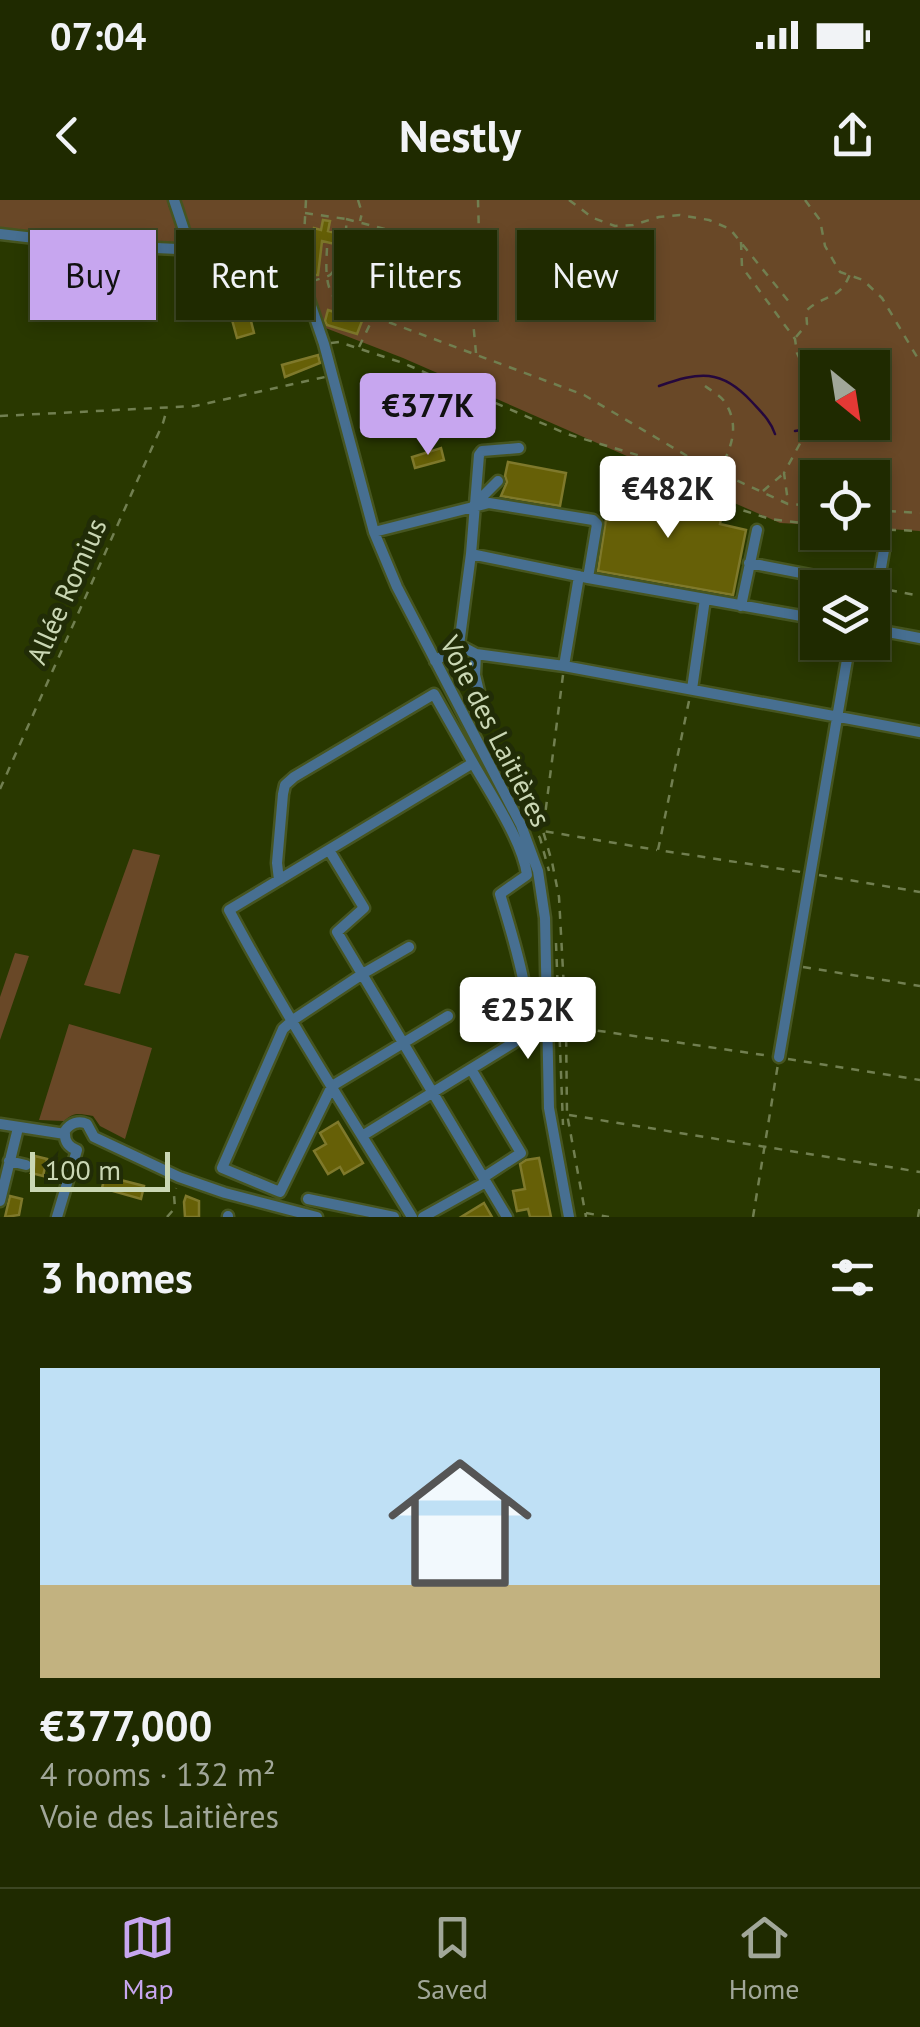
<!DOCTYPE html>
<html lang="en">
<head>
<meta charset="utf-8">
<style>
  :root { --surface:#1f2a00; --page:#2c360f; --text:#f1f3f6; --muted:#a1a799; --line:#3c4622; --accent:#c7a6ef }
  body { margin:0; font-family:"PT Sans",sans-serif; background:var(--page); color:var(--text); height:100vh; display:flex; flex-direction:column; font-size:38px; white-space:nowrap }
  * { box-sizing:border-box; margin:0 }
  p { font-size:32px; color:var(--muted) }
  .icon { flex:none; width:55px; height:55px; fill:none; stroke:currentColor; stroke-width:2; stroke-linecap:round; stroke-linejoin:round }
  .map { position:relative; height:1017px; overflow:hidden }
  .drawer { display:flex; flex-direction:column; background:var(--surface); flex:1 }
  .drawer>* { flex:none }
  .top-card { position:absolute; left:30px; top:30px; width:860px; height:90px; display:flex; gap:20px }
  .needle { width:65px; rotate:150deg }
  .controls { position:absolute; left:800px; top:150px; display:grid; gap:20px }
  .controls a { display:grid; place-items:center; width:90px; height:90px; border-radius:0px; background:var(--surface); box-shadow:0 5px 15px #0003,0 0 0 2px var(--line); font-size:50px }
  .scale { position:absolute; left:30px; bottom:25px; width:140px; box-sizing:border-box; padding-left:10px; border:5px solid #cad7b4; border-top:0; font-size:28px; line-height:35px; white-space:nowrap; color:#cad7b4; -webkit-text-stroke:8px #212c07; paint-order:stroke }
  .price { position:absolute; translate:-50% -85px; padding:0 22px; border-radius:10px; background:#fff; color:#222; font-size:32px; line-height:65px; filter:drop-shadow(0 2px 5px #0008) }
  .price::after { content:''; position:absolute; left:50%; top:60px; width:30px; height:22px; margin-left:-15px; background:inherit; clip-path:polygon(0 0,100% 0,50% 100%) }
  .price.active { background:var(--accent); color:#111 }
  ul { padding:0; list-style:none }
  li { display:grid; align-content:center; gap:20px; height:530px; padding:0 40px }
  li span { display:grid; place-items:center; height:310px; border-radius:0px; color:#555 }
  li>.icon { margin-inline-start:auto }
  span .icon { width:180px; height:180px; fill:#fffc; stroke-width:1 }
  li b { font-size:42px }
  h2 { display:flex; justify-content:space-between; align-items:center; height:120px; padding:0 40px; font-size:42px }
  .chip { padding:0 35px; border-radius:0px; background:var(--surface); box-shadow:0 5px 15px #0003,0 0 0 2px var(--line); font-size:35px; line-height:90px }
  .chip.active { background:var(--accent); color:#111 }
  .status { display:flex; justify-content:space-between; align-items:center; height:70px; padding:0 50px; background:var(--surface); direction:ltr }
  .status svg { height:28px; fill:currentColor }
  header { display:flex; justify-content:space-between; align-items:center; height:130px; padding:0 40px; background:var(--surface); font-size:45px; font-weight:600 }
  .dock { display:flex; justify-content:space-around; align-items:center; height:140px; border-top:2px solid var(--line); background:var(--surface); font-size:28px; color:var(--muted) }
  .dock a { display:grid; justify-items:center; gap:5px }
  .dock .active { color:var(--accent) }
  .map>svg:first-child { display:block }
  .green { fill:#694827; fill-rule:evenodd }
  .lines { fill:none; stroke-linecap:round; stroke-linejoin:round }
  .stream { stroke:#25083d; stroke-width:2.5 }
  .building { fill:#666007; stroke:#7f792b; stroke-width:2.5 }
  .minor-casing { stroke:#465520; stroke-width:15 }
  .path { stroke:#717f50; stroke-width:2.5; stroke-dasharray:8 8; stroke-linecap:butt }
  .minor { stroke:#476f91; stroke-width:10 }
  .labels { text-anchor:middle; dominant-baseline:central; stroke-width:10; stroke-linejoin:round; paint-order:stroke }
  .street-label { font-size:28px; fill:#cad7b4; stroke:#212c07 }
</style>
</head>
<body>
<div class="status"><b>07:04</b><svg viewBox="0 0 49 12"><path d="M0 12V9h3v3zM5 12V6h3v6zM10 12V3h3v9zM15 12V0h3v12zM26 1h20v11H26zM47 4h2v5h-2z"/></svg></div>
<header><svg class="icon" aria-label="back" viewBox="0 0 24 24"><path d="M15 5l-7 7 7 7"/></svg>Nestly<svg class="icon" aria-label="share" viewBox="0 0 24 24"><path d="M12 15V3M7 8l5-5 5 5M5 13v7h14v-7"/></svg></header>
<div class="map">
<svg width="920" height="1017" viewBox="0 0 920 1017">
  <rect width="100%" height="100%" fill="#293800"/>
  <path class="green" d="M0 0H169L168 5 180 34 179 42 172 45 121 44 0 29Z
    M179 0H920V331L873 328 872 278H818L817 325 780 323 403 158 323 127 307 84 206 47 189 28ZM818 168H872V222H818Z
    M133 649 160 655 120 794 84 785Z
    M15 753 29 756 0 840V797Z
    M69 824 152 848 125 939 100 926 93 916C81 914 74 911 64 921L39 920Z"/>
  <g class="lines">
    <path class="stream" d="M659 186C699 172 721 168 752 202 761 212 771 221 775 234
      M795 231 832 225
      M872 301H875"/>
  </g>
  <path class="building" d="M323 20 330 21 328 31 395 48 384 94 346 83 349 72 370 78 371 75 376 76 381 53 339 42V45L322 41 318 75H310L314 28 321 30Z
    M240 78 254 133 237 138 222 83Z
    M328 110 362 121 357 134 327 125 325 121Z
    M318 155 320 163 285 177 282 165Z
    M441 248 444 260 415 268 412 257Z
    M508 262 566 273 560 306 501 296 507 282 505 276Z
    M613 273 642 278 639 292 685 303 684 309 710 314 709 316 721 319 720 324 746 330 733 395 598 371Z
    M338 922 363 963 344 974 340 967 328 974 314 951 326 944 320 933Z
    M35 956 47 959 43 976 31 973 34 968Z
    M539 958 551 1017H530L528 1009 517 1011 513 991 525 989 520 964 526 960Z
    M105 976 144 986 141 999 102 988Z
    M10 996 22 999 19 1015 5 1017Z
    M186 996 199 1001V1017H185L184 1002Z
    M484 1003 492 1017H461Z"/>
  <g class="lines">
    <g class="minor-casing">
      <path id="minor" d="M174 0 185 33 192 46
        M0 34 95 45 177 49 192 46 304 85 324 144 374 332 397 387 521 625 538 671 545 718 549 908 569 1017
        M474 305 498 281
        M374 332 489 303 593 320 597 324 588 378
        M471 354 479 255 482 251 519 248
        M749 363 878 388
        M741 406 757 330
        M872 421 884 350
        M872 429 920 438
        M459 445 476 454 564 466 920 532
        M476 454 475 475 483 508
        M435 461 459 445 471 354 588 378 818 419
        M564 466 579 376
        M692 489 705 399
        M329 650 364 708 337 732 486 982
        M279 680 277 663 283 594 285 585 294 577 434 494 473 563
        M409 747 364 773 293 820 283 829 222 968 280 992 332 886 448 816
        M779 857 850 442
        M471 869 521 953 484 977
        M0 924 65 934
        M362 936 513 843C517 840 522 837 525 833 538 813 507 718 500 694L527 675C523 642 490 593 473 563L229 710C285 815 350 916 412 1017
        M94 937 179 977 225 993 317 1017
        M77 950C68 947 64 941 65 931 70 923 79 920 87 924L94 937
        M9 961 26 965
        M308 999 394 1017
        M0 1001 18 928
        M228 1016V1017
        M57 1017 77 950
        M423 1017 486 982 507 1017"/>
    </g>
    <path class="path" d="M358 0 362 13 360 21
      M569 0 593 18 615 26 633 25 659 17 680 15 709 20 730 29 790 103
      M805 0 820 20 825 46 840 72 863 80 882 98 920 162
      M305 13 346 19C348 32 340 66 330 75 327 77 318 79 314 81
      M346 19 404 34 414 41 417 60 392 122
      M416 42 428 50 435 49 448 41 479 35 478 0
      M741 42 742 67 795 139 797 153 805 170 809 190 808 215 810 225 784 273 788 302
      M327 48C326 67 324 91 340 104L584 195 699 263 788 304 818 306
      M302 72 306 0
      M796 137 807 124 806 111C823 94 840 101 850 74
      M331 143 339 142 403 163 567 234 644 257 717 302 770 319 818 325
      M359 147 373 118
      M476 153 471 99 479 35
      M705 186C710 190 720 195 724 201 741 225 731 249 719 271
      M0 216 195 206 325 177
      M763 291 783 274
      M872 310 920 313
      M872 329 920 331
      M889 390 920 396
      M563 475 543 631 657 650
      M689 501 658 650 801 672
      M487 518 506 559 543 631 552 662 559 697 566 826 567 914 586 1017
      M506 573 521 601
      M0 589 163 223 167 209
      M531 622 540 638 549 671
      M819 675 920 692
      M556 743 563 925
      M803 767 920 786
      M566 826 770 856
      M788 859 920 880
      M569 915 920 972
      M586 1013 609 1017
      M167 1017 175 1008 174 995 176 988
      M753 1017 778 864
      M918 1017 920 1005"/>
    <use href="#minor" class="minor"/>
  </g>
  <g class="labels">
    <g class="street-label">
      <text transform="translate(66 391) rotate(-66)">Allée Romius</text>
      <text transform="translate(496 531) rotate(63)">Voie des Laitières</text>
    </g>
  </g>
</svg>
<div class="controls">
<a><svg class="needle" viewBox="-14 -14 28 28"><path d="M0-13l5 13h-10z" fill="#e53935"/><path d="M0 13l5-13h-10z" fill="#a1a799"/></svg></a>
<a><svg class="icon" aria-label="locate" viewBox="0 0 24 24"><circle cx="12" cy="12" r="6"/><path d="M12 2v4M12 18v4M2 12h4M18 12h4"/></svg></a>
<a><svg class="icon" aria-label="layers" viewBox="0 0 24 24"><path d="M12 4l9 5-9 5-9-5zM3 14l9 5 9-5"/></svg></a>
</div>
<div class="scale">100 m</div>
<b class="price active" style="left:428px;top:258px">€377K</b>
<b class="price" style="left:668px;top:341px">€482K</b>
<b class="price" style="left:528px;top:862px">€252K</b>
<div class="top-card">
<a class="chip active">Buy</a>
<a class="chip">Rent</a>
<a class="chip">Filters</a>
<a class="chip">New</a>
</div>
</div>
<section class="drawer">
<h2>3 homes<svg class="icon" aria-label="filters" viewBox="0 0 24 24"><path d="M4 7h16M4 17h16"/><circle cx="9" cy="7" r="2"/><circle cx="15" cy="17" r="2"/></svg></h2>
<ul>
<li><span style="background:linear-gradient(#bfe0f5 70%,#c2b280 0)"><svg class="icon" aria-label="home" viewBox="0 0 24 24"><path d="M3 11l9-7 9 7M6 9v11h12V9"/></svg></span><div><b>€377,000</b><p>4 rooms · 132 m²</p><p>Voie des Laitières</p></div></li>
</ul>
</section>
<nav class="dock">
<a class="active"><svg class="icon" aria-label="map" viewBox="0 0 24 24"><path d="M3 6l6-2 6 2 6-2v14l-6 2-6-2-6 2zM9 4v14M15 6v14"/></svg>Map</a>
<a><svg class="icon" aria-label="saved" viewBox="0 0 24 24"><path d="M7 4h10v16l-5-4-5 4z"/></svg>Saved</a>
<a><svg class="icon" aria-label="home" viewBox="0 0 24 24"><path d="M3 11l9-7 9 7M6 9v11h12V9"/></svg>Home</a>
</nav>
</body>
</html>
